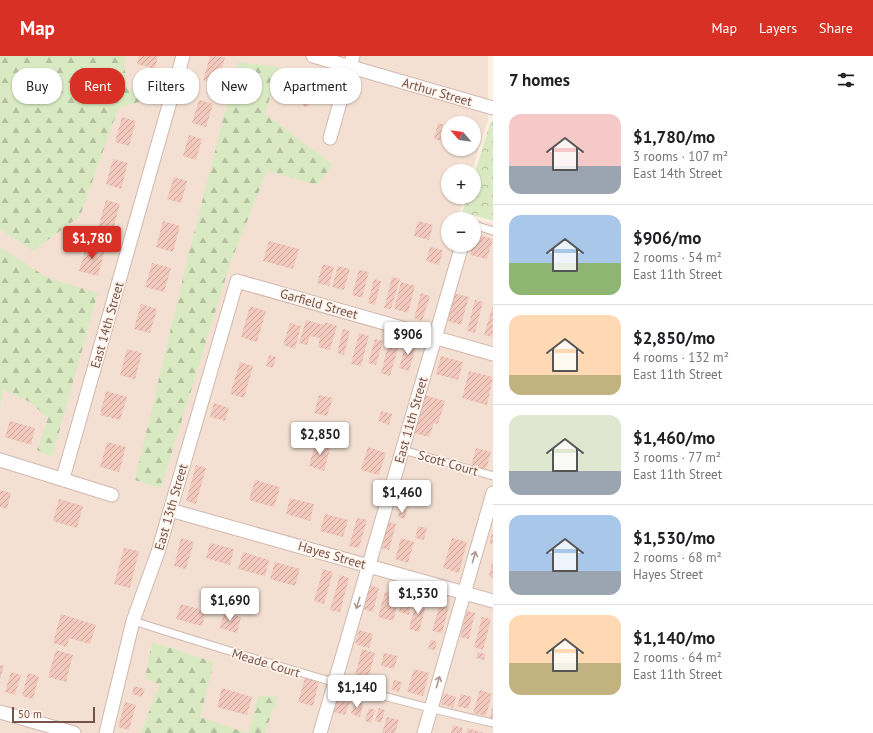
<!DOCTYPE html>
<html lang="en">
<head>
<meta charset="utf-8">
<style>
  :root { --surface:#fff; --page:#f6f6f6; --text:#202124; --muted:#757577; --line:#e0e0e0; --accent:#d93025 }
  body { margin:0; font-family:"PT Sans",sans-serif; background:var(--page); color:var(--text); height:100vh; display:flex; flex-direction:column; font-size:15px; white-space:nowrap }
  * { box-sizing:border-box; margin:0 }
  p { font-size:13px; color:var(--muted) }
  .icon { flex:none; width:22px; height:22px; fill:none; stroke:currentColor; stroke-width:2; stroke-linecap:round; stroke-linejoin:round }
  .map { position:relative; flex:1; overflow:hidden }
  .details { display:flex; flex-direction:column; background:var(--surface); width:380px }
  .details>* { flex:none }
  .banner { position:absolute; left:12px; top:12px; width:380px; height:36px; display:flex; gap:8px }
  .needle { width:26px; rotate:298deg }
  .tools { position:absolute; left:441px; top:60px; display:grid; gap:8px }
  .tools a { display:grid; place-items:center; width:40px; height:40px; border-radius:50%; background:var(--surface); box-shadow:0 1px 3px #0004; font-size:20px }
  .scale { position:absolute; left:12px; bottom:10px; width:83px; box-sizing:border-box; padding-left:4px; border:2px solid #75524a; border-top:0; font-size:11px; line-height:14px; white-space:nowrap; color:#75524a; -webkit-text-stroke:3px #fff4eb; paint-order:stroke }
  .price { position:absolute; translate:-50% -34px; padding:0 9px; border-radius:4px; background:#fff; color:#222; font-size:13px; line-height:26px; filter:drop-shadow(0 1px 2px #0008) }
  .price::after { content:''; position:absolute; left:50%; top:24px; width:12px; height:9px; margin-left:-6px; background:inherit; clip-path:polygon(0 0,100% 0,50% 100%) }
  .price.selected { background:var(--accent); color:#fff }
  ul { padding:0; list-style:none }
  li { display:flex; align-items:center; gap:12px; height:100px; padding:0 16px }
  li+li { border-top:1px solid var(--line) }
  li span { display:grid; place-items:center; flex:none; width:112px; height:80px; border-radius:12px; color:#555 }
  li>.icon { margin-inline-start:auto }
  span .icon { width:48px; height:48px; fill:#fffc; stroke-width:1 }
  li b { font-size:17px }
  h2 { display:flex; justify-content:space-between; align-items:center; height:48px; padding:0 16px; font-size:17px }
  .tag { padding:0 14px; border-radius:16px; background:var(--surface); box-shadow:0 1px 3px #0004; font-size:14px; line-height:36px }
  .tag.selected { background:var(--accent); color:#fff }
  header { display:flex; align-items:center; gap:24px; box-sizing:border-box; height:56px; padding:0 20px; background:var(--accent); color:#fff }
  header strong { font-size:19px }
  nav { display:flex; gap:22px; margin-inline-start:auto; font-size:14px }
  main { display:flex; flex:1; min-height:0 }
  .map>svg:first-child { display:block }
  .residential { fill:#f4e0d3; fill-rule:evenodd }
  .forest { fill:url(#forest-firs) }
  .park { fill:url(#park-crowns) }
  .building { fill:url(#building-hatch) }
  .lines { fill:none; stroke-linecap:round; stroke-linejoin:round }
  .service-casing { stroke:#d0b7ae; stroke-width:9 }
  .minor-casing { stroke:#d0b7ae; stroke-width:15 }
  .service { stroke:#fff; stroke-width:7 }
  .minor { stroke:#fff; stroke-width:13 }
  .oneway { stroke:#ac9792 }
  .labels { text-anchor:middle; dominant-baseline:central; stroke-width:3.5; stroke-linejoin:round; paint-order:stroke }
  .street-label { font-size:13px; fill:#75524a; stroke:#fff4eb }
</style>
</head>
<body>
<header>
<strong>Map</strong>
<nav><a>Map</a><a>Layers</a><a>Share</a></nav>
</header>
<main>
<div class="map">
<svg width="493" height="677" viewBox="0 0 493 677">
  <defs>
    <pattern id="forest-firs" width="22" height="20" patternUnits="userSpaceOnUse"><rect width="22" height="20" fill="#d9eac3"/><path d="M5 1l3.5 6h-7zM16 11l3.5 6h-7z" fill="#b5c0a0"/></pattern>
    <pattern id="park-crowns" width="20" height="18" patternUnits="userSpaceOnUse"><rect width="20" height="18" fill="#d9eac3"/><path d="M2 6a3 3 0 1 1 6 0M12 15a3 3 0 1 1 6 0" fill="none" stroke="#b5c0a0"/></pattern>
    <pattern id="building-hatch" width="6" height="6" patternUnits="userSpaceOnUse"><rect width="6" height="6" fill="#f2c9bc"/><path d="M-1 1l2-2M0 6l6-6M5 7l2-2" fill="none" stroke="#c9a69b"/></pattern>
  </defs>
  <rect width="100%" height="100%" fill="#fcefe4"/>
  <path class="residential" d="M0 0H488V64L472 115H448V141H464L459 159 493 168V677H0ZM448 67H474V93H448ZM448 163H474V189H448Z"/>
  <path class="forest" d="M0 0H126L124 9 128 34 154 26 153 41 118 53 80 160 33 195 0 173Z
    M238 6 279 11 265 58 333 109 317 129 267 115 230 208 161 432 135 424 188 200Z
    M0 191 48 222 98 237 52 401 37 394 48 362 30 346 3 334 0 354Z
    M152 586 214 606 200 661 247 677H141L159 629 145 622Z
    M259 639 277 641 265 677H248Z"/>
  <path class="park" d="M491 65H493V165L462 156 467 141H474V119Z"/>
  <path class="building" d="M139 0H158L155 13 137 8Z
    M210 0 225 1 218 28 203 24Z
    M316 21 326 30 320 36 323 39 316 46 314 44 306 52 288 35 297 26 305 33Z
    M199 44 213 48 206 71 192 67Z
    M122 61 136 65 129 90 115 86Z
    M438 67 448 70V87L434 83Z
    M189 79 202 83 196 104 183 100Z
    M113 103 128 107 121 133 106 128Z
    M174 121 187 125 181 147 167 143Z
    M106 144 120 148 112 177 98 173Z
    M163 165 180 170 173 196 156 191Z
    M418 165 433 169 429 184 414 180Z
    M475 178 493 183 487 203 470 199 472 189H474Z
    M269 185 299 193 293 213 263 205Z
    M87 188 105 193 98 220 79 215Z
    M430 191 443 194 439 209 426 205Z
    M152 207 171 212 164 236 145 231Z
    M323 208 334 211 329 230 317 227Z
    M338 210 350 213 344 234 332 231Z
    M359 214 369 216 362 242 352 239Z
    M392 221 400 223 391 253 384 252Z
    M374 223 381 225 375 249 368 247Z
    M401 226 415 230 408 257 394 253Z
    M421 237 430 240 422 265 414 262Z
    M453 237 469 241 461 269 446 264Z
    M475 244 483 246 475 277 467 275Z
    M141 248 157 253 150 277 134 273Z
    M493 249V277L492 281 484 279Z
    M250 250 266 255 257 286 241 281Z
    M306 264 324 269 325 266 337 270 330 294 318 291 320 282 310 280 307 289 299 287Z
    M290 267 301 270 295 293 283 289Z
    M343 273 350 275 344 299 337 297Z
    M359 277 369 280 361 310 351 308Z
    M375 283 383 285 376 309 368 307Z
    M407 284 417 287 409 315 399 312Z
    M389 286 399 289 390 320 381 317Z
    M127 293 142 297 135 323 120 319Z
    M269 299 276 301 273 312 266 310Z
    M441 300 463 306 458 324 436 318Z
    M240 306 253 310 244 342 230 338Z
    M469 315 493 321 487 349 462 342Z
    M106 335 127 341 120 364 100 359Z
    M319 339 333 342 327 360 314 357Z
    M424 339 445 345 438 368 434 367 429 381 414 377Z
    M214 347 229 352 225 365 210 361Z
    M381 355 392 358 389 369 378 365Z
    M10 365 35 372 31 389 5 381Z
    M316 385 331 389 324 415 309 410Z
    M107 386 126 391 119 416 100 411Z
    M368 391 386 397 379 419 361 414Z
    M476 392 491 396 486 414 471 410Z
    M196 409 206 412 196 448 186 445Z
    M255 424 280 431 274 451 249 444Z
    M0 434 11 437 7 453 0 451Z
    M290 442 314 448 310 465 286 458Z
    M59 443 83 450 77 472 53 465Z
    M401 452 407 454 404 463 398 461Z
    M325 458 348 464 343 481 320 475Z
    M357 462 367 464 359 492 349 490Z
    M388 466 396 468 389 494 381 492Z
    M418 470 427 472 424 484 415 482Z
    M493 474V488L489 487Z
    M181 482 194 486 186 513 174 510Z
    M401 482 414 486 408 507 395 503Z
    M452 482 467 486 459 517 443 512Z
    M210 487 234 493 230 509 206 502Z
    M124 492 139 495 130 532 114 528Z
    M243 496 269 504 265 520 238 513Z
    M492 505H493V522L489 521Z
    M275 506 300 513 295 530 270 523Z
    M323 513 333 516 324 548 314 545Z
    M340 519 349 522 340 556 330 554Z
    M370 529 379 532 373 556 363 553Z
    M385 536 400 540 393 565 378 561Z
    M403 540 413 542 409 559 399 556Z
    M417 542 427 545 419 576 409 573Z
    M181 548 206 555 202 570 176 563Z
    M440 548 449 551 442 577 432 575Z
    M467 555 475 557 469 583 460 581Z
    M224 556 241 561 237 577 220 572Z
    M61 558 96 569 90 588 69 582 67 591 53 587Z
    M482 561 491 563 483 594 474 591Z
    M359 574 373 578 369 592 355 588Z
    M431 584 437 585 435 594 428 593Z
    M362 593 375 597 368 623 355 619Z
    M56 594 73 599 66 626 48 621Z
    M478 596 485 598 484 604 476 602Z
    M384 597 398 600 394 613 381 610Z
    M0 609 4 610 0 623Z
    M414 613 429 617 423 640 407 636Z
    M11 616 21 619 15 639 5 636Z
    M28 617 39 620 33 643 22 640Z
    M305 622 319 626 313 650 298 646Z
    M394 624 402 626 399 636 391 633Z
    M134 630 145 633 142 641 132 638Z
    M222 632 252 641 247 659 217 651Z
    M480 634 492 638 486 660 473 657Z
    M350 635 356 636 354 642 348 640Z
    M444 637 456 641 453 652 441 648Z
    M461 638 472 641 468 653 457 650Z
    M338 642 350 646 345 659 334 656Z
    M125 646 136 649 129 674 118 671Z
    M355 646 363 648 360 661 351 658Z
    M369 652 375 654 371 667 365 665Z
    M379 652 385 654 381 667 375 665Z
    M492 652H493V662H490Z
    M387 661 399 664 395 677H382Z
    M453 669 463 672 462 677H451Z
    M468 672 484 677H466Z"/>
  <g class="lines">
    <g class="service-casing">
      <path id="service" d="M474 169 493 175
        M403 394 493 420
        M133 565C252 602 371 640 493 667"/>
    </g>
    <g class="minor-casing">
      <path id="minor" d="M313 0 493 52
        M330 82 353 0
        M0 404 112 439
        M63 422 183 0
        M170 454 493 545
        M0 656 74 677
        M106 677 133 565 158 496 237 225 493 298
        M320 677 462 189
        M424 677 493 437"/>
    </g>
    <use href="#service" class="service"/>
    <use href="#minor" class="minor"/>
  </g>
  <defs><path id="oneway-shaft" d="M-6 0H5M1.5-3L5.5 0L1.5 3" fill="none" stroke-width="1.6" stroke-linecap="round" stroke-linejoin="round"/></defs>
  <g class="oneway">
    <use href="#oneway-shaft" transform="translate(474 501) rotate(-74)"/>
    <use href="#oneway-shaft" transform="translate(358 547) rotate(107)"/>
    <use href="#oneway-shaft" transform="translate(438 626) rotate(-74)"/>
  </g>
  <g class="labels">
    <g class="street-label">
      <text transform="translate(437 36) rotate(16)">Arthur Street</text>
      <text transform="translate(319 248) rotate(16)">Garfield Street</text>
      <text transform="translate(107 269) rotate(-74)">East 14th Street</text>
      <text transform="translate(411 364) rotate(-74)">East 11th Street</text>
      <text transform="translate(448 407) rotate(16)">Scott Court</text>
      <text transform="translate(171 451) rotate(-74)">East 13th Street</text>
      <text transform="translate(332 499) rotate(16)">Hayes Street</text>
      <text transform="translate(266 607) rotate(17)">Meade Court</text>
    </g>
  </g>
</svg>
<div class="tools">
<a><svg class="needle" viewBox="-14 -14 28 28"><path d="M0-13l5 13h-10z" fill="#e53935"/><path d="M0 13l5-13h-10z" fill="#757577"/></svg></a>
<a>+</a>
<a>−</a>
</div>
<div class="scale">50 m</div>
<b class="price selected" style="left:92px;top:204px">$1,780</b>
<b class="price" style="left:408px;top:300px">$906</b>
<b class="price" style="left:320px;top:400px">$2,850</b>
<b class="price" style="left:402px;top:458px">$1,460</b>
<b class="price" style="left:418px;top:559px">$1,530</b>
<b class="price" style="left:230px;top:566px">$1,690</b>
<b class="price" style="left:357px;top:653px">$1,140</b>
<div class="banner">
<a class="tag">Buy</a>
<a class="tag selected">Rent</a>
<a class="tag">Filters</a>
<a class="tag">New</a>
<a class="tag">Apartment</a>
</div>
</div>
<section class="details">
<h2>7 homes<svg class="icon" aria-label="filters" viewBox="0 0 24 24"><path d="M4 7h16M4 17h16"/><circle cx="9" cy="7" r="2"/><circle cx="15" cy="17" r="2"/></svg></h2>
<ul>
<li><span style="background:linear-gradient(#f6c9c9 65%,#9aa5b1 0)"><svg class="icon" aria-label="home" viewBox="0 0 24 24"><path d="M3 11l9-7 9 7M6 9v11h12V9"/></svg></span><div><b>$1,780/mo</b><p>3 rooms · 107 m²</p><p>East 14th Street</p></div></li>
<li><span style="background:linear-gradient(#a9c7e8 60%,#8fb573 0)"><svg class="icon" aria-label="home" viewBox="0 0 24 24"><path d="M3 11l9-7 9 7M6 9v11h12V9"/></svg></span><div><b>$906/mo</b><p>2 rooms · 54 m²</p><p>East 11th Street</p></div></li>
<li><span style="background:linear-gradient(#ffd9b3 75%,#c2b280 0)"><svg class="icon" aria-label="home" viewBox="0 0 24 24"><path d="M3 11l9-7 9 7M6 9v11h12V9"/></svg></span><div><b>$2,850/mo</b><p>4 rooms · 132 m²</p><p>East 11th Street</p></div></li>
<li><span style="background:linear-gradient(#dfe7d0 70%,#9aa5b1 0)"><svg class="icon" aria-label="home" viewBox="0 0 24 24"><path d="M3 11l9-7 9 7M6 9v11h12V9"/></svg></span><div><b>$1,460/mo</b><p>3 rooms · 77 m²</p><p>East 11th Street</p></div></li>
<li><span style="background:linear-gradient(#a9c7e8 70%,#9aa5b1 0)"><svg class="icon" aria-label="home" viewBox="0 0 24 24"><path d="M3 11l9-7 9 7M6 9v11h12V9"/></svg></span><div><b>$1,530/mo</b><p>2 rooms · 68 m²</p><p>Hayes Street</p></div></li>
<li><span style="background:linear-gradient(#ffd9b3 60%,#c2b280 0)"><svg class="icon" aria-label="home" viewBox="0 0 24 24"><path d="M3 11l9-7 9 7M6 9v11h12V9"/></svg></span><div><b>$1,140/mo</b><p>2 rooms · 64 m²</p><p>East 11th Street</p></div></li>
</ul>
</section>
</main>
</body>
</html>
